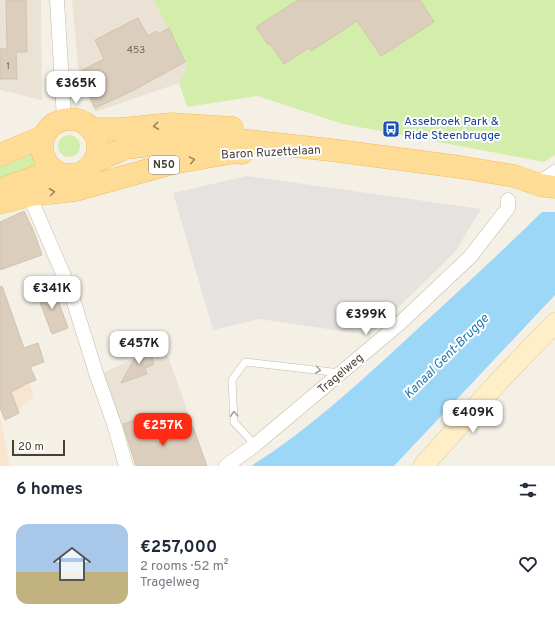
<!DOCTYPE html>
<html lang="en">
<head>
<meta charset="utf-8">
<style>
  :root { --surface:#fff; --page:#f6f6f7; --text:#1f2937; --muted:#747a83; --line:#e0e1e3; --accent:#ff2b13 }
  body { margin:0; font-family:Overpass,sans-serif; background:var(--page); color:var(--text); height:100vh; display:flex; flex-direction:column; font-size:15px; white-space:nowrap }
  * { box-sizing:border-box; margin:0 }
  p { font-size:13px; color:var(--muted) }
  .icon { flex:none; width:22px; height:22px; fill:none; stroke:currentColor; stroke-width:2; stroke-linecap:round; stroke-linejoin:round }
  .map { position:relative; height:466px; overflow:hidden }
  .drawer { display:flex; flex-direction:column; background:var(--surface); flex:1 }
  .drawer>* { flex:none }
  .scale { position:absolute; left:12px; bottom:10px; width:53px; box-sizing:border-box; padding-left:4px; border:2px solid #494035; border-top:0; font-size:11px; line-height:14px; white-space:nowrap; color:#494035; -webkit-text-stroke:3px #fff; paint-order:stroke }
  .price { position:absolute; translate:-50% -34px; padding:0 9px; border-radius:8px; background:#fff; color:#222; font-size:13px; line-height:26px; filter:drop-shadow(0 1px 2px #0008) }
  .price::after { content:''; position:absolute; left:50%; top:24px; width:12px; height:9px; margin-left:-6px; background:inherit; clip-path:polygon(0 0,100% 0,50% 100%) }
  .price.active { background:var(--accent); color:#fff }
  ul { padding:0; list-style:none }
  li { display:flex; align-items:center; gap:12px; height:100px; padding:0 16px }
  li+li { border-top:1px solid var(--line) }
  li span { display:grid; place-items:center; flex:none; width:112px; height:80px; border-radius:12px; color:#555 }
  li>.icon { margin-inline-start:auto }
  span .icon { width:48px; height:48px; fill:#fffc; stroke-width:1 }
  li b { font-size:17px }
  h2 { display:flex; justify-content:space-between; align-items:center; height:48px; padding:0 16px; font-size:17px }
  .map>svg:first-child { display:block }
  .residential { fill:#eae2d4 }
  .commercial { fill:#f9e5cf }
  .green { fill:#d3eeab }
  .parking { fill:#e5e2df }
  .water { fill:#9cd7f8 }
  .building { fill:#dbcebd; stroke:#d3c3ad }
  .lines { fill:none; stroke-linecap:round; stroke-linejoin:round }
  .lane-casing { stroke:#c5baab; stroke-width:8 }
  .street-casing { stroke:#c5baab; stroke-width:15 }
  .secondary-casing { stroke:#ddc593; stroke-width:21 }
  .primary-casing { stroke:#f1bc58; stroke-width:23 }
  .lane { stroke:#fff; stroke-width:7 }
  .street { stroke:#fff; stroke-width:14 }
  .secondary { stroke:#ffefc6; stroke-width:20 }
  .primary { stroke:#ffdc95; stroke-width:22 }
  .oneway { stroke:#9b8660 }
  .oneway2 { stroke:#a4a09a }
  .labels { text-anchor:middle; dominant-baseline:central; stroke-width:4; stroke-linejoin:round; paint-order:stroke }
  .number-label { font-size:10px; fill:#6e6457 }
  .shield { fill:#fff; stroke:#807972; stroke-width:1 }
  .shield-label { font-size:11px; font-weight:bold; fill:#494035 }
  .transit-label { font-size:12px; fill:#164399; stroke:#fff; text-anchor:start }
  .street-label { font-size:12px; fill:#494035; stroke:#fff }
  .water-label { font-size:13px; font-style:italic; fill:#1f79af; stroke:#fff }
</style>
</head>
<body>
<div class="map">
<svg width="555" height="466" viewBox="0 0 555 466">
  <rect width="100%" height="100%" fill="#f5f0e6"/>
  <path class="residential" d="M0 0H41L42 100 0 90Z
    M72 0H154L185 62 187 69 184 76 179 83 95 112 79 75Z
    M164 345 207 466H136L103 373Z"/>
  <path class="commercial" d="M0 321 27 374 34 397 5 420 0 408Z
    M0 416 10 466H0Z"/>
  <path class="green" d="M154 0H555V155L544 162 343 124 257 96 187 107 179 83 187 69 185 63Z
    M58 146a11 11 0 1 1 22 0a11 11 0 1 1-22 0Z
    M32 149 34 160 39 169 0 185V162Z"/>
  <path class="parking" d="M247 176 481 209 455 252 370 335 259 319 213 330 173 193Z"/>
  <path class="water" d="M542 212H555V295L394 466H251C304 433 351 390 397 348 446 303 495 258 542 212Z"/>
  <path class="building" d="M6 0H26L27 52H16L17 79H0V49H7Z
    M298 0H420L434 22 381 56 357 21 311 51 309 48 284 64 270 44 268 45 256 27Z
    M138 18 148 36 156 31 158 34 169 28 185 62 132 91 95 108 82 79 81 71 104 59 95 40Z
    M24 211 34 232 42 255 0 270V222Z
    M2 286 24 348 38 343 44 362 30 367 36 380 23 385V386L11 392 19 413 5 420 0 408V287Z
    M53 286 68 328 52 334 36 292Z
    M148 347 154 364 145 368 147 374 121 383 139 350Z
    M147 416 157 443 193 427 207 466H136L123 424Z"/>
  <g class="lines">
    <g class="lane-casing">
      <path id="lane" d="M255 445 234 422 232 380 245 362 341 373"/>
    </g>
    <g class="street-casing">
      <path id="street" d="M57 0 64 119
        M537 184 555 172
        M33 204 70 290 97 376 115 427 126 466
        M226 466 255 445 399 324 470 257 508 208V200"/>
    </g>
    <g class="secondary-casing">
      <path id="secondary" d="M423 466 500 380 555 323"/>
    </g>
    <g class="primary-casing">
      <path id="primary" d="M42 147a28 28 0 1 1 56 0a28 28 0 1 1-56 0Z
        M91 129H122L171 124 232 128
        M0 155 43 137
        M94 162 125 148 171 143 239 140 331 150 460 167 514 176 540 185 555 187
        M0 190 53 170
        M0 203 30 195 76 190 173 163 235 152 242 153"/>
    </g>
    <use href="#lane" class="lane"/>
    <use href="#street" class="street"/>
    <use href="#secondary" class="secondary"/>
    <use href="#primary" class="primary"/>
  </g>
  <defs><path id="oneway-chevron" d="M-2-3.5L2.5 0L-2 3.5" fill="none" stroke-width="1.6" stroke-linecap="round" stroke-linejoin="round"/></defs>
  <g class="oneway">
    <use href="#oneway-chevron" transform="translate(156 126) rotate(174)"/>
    <use href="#oneway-chevron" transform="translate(192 160) rotate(-10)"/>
    <use href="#oneway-chevron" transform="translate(52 192) rotate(-7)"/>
  </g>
  <g class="oneway2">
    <use href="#oneway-chevron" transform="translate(318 370) rotate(7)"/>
    <use href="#oneway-chevron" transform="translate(234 414) rotate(-93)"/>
  </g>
  <defs>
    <g id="bus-square" transform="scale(0.9)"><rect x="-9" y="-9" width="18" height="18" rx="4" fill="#1a4fb4" stroke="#fff"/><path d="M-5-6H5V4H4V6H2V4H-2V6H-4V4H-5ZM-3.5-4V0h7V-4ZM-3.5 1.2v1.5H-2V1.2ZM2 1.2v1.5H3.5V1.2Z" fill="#fff"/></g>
  </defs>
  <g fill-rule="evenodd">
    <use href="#bus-square" x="391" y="129"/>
  </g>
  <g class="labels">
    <g class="number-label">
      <text x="136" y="50">453</text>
      <text x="8" y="66">1</text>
    </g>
    <rect class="shield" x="149" y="156" width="30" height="18" rx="3"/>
    <g class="shield-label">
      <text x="164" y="165">N50</text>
    </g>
    <g class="transit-label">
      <text x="404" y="122">Assebroek Park &amp;<tspan x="404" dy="14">Ride Steenbrugge</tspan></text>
    </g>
    <g class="street-label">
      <text transform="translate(271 153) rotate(-3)">Baron Ruzettelaan</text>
      <text transform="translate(341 374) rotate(-40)">Tragelweg</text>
    </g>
    <g class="water-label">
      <text transform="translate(447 357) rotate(-45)">Kanaal Gent-Brugge</text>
    </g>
  </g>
</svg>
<div class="scale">20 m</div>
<b class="price" style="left:76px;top:105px">€365K</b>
<b class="price" style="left:52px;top:310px">€341K</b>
<b class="price" style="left:366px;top:336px">€399K</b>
<b class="price" style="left:139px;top:365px">€457K</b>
<b class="price" style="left:473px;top:434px">€409K</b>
<b class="price active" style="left:163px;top:447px">€257K</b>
</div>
<section class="drawer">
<h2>6 homes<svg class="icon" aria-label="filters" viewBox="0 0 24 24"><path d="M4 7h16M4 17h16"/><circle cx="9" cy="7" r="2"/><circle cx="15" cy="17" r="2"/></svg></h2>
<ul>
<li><span style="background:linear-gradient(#a9c7e8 60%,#c2b280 0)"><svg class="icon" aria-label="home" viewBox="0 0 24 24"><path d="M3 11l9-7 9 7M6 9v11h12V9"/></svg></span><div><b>€257,000</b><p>2 rooms · 52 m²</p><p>Tragelweg</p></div><svg class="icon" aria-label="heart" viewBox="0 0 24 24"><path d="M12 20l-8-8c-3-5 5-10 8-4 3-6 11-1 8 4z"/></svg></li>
</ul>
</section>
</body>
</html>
